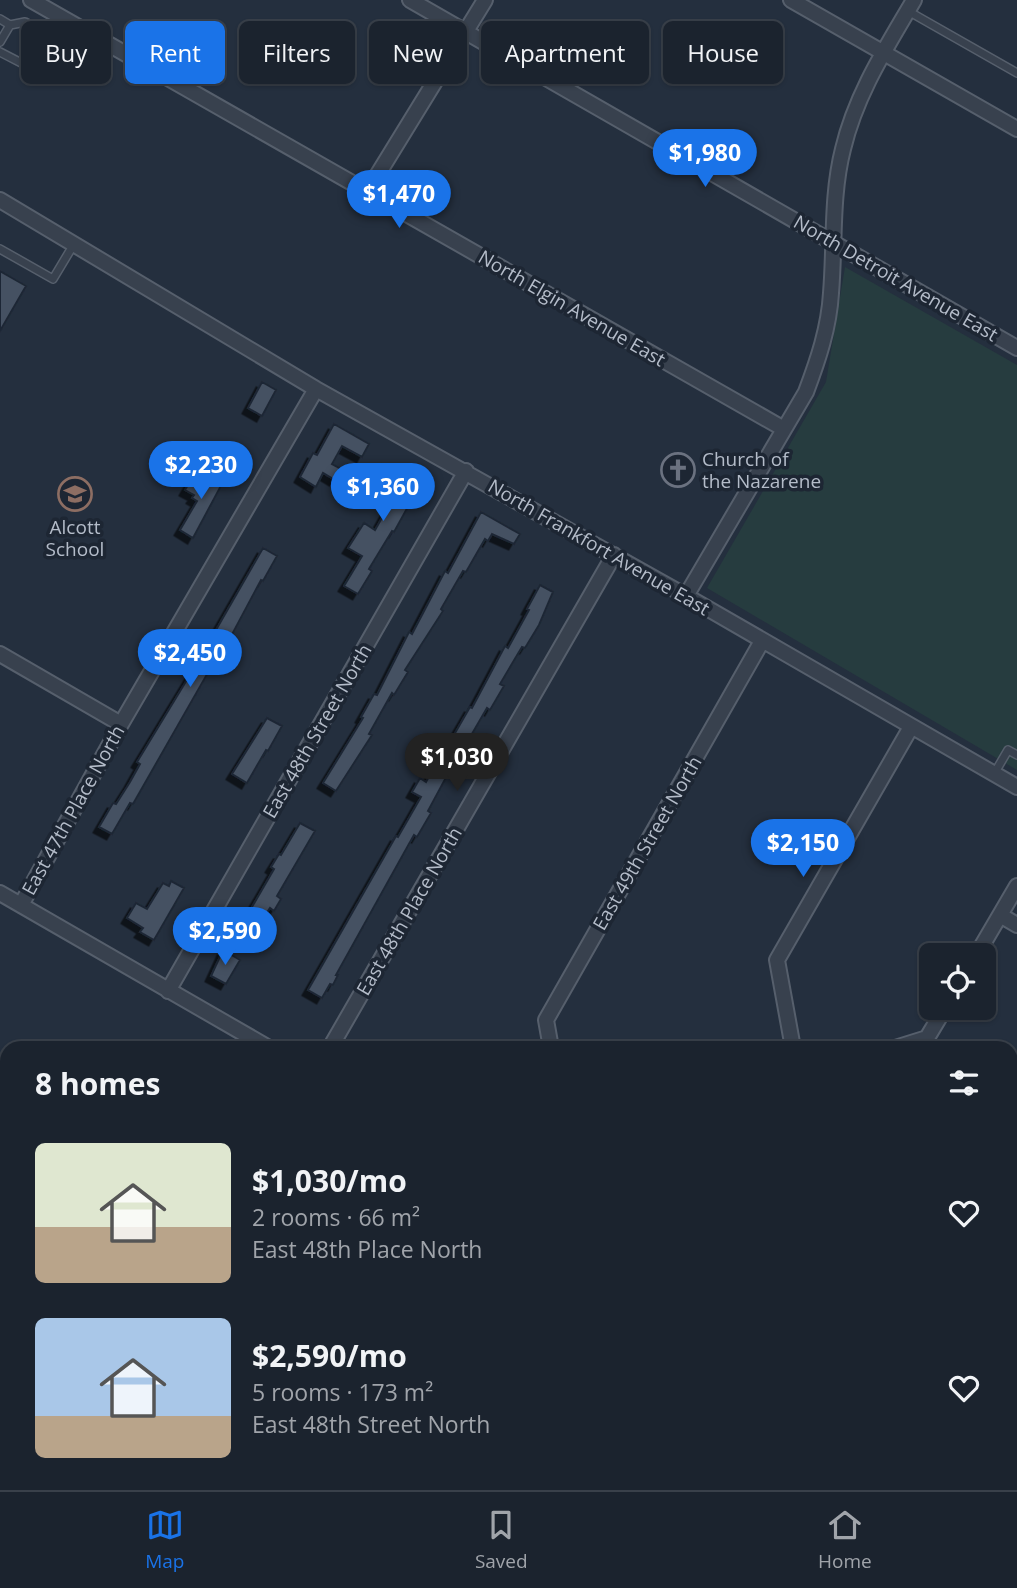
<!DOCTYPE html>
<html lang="en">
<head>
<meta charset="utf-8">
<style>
  :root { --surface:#1b232e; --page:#282f3a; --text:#f1f3f6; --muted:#a0a4aa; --line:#39404a; --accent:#1a73e8 }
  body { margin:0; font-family:"Open Sans",sans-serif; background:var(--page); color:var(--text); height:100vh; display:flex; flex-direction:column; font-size:26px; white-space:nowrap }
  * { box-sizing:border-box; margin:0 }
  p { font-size:23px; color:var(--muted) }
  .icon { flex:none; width:38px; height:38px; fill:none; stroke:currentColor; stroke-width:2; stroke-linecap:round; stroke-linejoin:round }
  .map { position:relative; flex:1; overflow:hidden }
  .drawer { position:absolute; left:0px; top:1041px; width:1018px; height:450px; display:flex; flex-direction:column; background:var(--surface); border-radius:21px 21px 0 0; box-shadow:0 2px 5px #0004,0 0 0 2px var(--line) }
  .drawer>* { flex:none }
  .guide { position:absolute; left:21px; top:21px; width:976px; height:63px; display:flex; gap:14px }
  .fabs { position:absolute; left:919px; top:943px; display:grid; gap:14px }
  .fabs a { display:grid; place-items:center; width:77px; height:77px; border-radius:10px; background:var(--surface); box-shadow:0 2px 5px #0004,0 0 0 2px var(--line); font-size:35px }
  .price { position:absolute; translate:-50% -60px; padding:0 16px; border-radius:24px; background:var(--accent); color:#fff; font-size:23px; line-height:46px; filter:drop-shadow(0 2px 4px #0008) }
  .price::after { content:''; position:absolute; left:50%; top:42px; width:21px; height:16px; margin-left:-10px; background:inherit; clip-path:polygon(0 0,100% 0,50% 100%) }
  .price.selected { background:#222; color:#fff }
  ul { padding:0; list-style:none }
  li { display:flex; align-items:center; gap:21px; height:175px; padding:0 35px }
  li span { display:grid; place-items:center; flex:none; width:196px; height:140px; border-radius:10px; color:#555 }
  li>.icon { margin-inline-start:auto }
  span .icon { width:84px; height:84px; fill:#fffc; stroke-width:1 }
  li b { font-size:30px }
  h2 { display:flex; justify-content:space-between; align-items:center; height:84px; padding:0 35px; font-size:30px }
  .tag { padding:0 24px; border-radius:10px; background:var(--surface); box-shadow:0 2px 5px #0004,0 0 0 2px var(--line); font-size:24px; line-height:63px }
  .tag.selected { background:var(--accent); color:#fff }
  .dock { display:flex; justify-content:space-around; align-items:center; height:98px; border-top:2px solid var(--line); background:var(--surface); font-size:19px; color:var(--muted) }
  .dock a { display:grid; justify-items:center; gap:4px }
  .dock .selected { color:var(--accent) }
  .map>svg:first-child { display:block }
  .green { fill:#263c3f }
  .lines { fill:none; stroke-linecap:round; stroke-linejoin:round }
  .stream { stroke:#394c67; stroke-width:3.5 }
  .building { fill:#455162; stroke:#1f2835; stroke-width:2; filter:url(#shadow) }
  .service-casing { stroke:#565f6c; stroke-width:10 }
  .minor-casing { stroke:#565f6c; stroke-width:18 }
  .tertiary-casing { stroke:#565f6c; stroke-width:21 }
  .service { stroke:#38414e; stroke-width:7 }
  .minor { stroke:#38414e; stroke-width:14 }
  .tertiary { stroke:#38414e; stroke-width:18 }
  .labels { text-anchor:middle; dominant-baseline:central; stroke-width:7; stroke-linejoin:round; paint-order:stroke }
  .street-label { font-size:19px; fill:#b4bcc9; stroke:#1d2633 }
  .poi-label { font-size:19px; fill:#b4bcc9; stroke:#1d2633; text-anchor:start }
</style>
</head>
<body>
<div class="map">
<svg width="1017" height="1490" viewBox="0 0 1017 1490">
  <defs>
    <filter id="shadow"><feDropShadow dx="-5.5" dy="5.5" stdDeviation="0" flood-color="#0009"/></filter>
  </defs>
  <rect width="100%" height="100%" fill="#242f3e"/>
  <path class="green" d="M845 267 1017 365V770L707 588 826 382Z"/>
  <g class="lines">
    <path class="stream" d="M1012 1119 1017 1118
      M0 1295 7 1294"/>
  </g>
  <path class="building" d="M0 271 26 286 0 331Z
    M262 382 276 390 262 416 248 408Z
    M334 424 369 444 362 457 342 446 332 464 341 469 335 480 323 473 316 487 300 477 313 453 317 455Z
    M382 464 406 477 411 468 425 476 394 532 392 531 369 569 372 571 358 594 344 586 362 556 348 548 364 523 375 530 396 493 374 480Z
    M207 472 223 482 193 538 180 530 197 501 192 498 194 495 185 490 195 473 204 478Z
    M481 512 520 534 514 544 492 534 488 541 485 539 466 572 463 571 441 609 443 611 405 670 408 672 394 695 392 693 369 734 372 735 336 791 323 783 363 718 361 717 374 694 377 695 409 632 412 634 445 571 448 573Z
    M263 548 277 556 263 581 261 580 228 642 226 641 133 804 130 803 112 834 99 827 113 803 116 804 130 782 140 764 137 762 196 665 194 664 207 640 209 642Z
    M540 585 553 592 539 625 525 648 522 647 500 684 504 686 490 710 487 708 465 746 468 747 454 772 450 770 428 811 431 813 417 837 414 835 336 975H338L333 985 330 984 322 998 308 990 396 836 398 837 421 797 412 792 420 778 426 782 436 763 432 760 441 744 447 747 470 707 472 708 505 646 508 648 529 610 527 609Z
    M267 718 282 726 268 751 266 750 247 783 232 774Z
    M300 823 315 831 277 896 281 899 274 911 270 908 262 920 249 912 274 869 271 867 279 854 281 855Z
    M171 881 184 888 154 940 140 932 143 928 127 918 136 903 147 909 163 883 169 886Z
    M223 950 240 960 226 984 211 976Z"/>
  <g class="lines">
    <g class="service-casing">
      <path id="service" d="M908 11 1017 73
        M0 19 10 25 0 42
        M10 25 25 22 63 42
        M0 52 33 69 51 64 72 25
        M0 249 53 279 74 244
        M994 774 1008 750 1017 755
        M0 1124 7 1112
        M0 1179 7 1166"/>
    </g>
    <g class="minor-casing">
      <path id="minor" d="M31 0 784 429
        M410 0 1017 348
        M791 0 1017 129
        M367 192 485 0
        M0 200 316 389 686 596 1017 787
        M686 596 806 392C818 360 829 328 831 293 835 246 831 196 843 149 856 94 886 48 914 0
        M0 654 121 724
        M0 893 269 1048
        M21 905 121 724 316 389
        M1000 915 1017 925
        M976 956 1017 886
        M168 991 466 471
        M330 1048 614 555
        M551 1048 546 1020 762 641
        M793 1048 777 960 911 727
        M895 1048 927 1038 945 1008
        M0 1477 7 1478
        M66 1484 80 1485 84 1490
        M777 1490 781 1484"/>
    </g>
    <g class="tertiary-casing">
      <path id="tertiary" d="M0 1101 7 1105
        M666 1484 676 1490"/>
    </g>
    <use href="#service" class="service"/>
    <use href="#minor" class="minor"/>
    <use href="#tertiary" class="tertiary"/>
  </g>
  <defs>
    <g id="church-ring" transform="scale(1.75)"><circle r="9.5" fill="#1d2633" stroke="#6b7280" stroke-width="1.5"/><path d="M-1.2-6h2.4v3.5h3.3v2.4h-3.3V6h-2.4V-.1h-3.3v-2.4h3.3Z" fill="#6b7280"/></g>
    <g id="school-ring" transform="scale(1.75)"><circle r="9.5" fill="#1d2633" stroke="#8d6e63" stroke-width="1.5"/><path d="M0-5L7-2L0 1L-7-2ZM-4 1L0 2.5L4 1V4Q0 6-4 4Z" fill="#8d6e63"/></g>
  </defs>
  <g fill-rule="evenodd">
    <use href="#church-ring" x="678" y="470"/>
    <use href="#school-ring" x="75" y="494"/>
  </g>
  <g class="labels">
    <g class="street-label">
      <text transform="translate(896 278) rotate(30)">North Detroit Avenue East</text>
      <text transform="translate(572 308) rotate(30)">North Elgin Avenue East</text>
      <text transform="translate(599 547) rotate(30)">North Frankfort Avenue East</text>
      <text transform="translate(317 731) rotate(-60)">East 48th Street North</text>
      <text transform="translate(73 810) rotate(-61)">East 47th Place North</text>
      <text transform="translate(647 843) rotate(-60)">East 49th Street North</text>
      <text transform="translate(409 911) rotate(-60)">East 48th Place North</text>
    </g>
    <g class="poi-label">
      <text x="702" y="459">Church of<tspan x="702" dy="22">the Nazarene</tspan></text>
      <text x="75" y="527" text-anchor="middle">Alcott<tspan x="75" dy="22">School</tspan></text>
    </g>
  </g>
</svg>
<div class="fabs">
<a><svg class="icon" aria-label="locate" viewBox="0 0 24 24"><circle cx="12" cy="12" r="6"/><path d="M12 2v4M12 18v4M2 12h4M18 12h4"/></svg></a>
</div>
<b class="price" style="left:705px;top:189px">$1,980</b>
<b class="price" style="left:399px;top:230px">$1,470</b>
<b class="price" style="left:201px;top:501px">$2,230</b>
<b class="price" style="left:383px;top:523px">$1,360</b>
<b class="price" style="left:190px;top:689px">$2,450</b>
<b class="price selected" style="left:457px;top:793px">$1,030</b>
<b class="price" style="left:803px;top:879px">$2,150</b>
<b class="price" style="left:225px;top:967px">$2,590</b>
<div class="guide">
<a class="tag">Buy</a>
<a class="tag selected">Rent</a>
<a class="tag">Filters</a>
<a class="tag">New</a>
<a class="tag">Apartment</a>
<a class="tag">House</a>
</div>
<section class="drawer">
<h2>8 homes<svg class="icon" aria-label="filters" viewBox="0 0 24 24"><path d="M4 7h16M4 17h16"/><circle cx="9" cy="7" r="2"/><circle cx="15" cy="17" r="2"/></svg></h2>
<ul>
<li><span style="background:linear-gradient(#dfe7d0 60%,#b9a48a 0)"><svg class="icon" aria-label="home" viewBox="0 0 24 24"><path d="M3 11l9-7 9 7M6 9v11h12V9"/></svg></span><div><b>$1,030/mo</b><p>2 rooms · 66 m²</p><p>East 48th Place North</p></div><svg class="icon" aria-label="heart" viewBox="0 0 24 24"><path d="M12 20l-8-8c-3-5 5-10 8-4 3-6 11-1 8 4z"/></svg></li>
<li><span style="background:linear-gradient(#a9c7e8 70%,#b9a48a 0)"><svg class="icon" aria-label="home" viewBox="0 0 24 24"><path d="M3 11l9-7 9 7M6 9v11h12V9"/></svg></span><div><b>$2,590/mo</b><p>5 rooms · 173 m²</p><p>East 48th Street North</p></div><svg class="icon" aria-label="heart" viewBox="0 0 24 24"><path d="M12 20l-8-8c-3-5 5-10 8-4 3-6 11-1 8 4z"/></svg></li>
</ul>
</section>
</div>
<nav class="dock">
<a class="selected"><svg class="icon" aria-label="map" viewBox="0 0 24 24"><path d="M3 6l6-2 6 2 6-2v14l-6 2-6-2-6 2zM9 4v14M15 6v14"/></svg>Map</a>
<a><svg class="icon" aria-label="saved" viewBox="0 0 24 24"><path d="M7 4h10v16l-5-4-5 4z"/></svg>Saved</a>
<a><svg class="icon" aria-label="home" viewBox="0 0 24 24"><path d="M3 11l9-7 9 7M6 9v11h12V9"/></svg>Home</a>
</nav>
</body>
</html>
